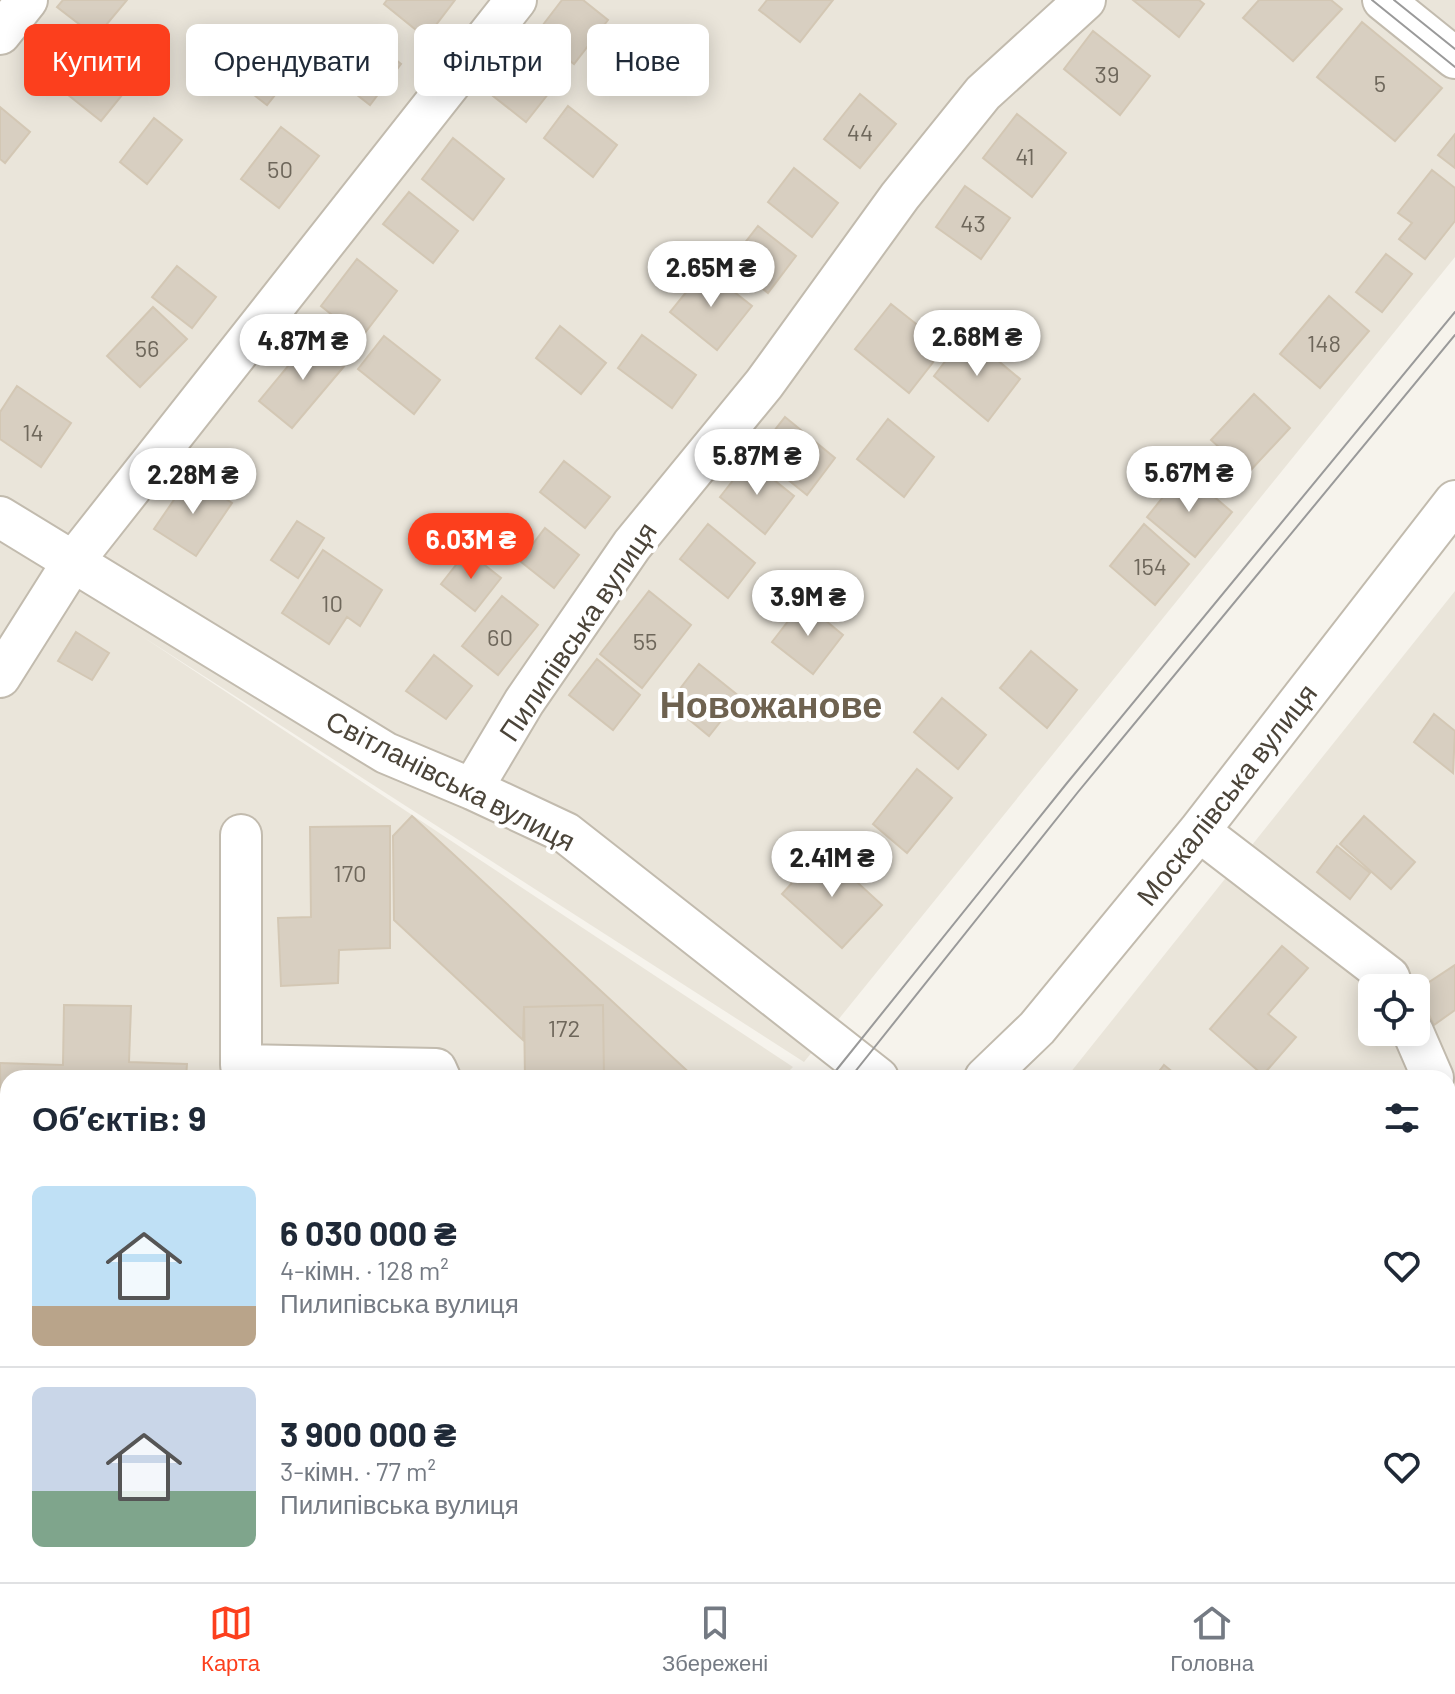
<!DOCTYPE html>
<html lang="uk">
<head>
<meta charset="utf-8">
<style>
  :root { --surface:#fff; --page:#f6f6f7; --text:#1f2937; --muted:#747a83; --line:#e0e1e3; --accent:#fc3f1d }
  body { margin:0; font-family:Barlow,sans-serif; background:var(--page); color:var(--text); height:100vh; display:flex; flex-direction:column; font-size:30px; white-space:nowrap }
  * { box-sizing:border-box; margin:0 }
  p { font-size:26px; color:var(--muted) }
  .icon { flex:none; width:44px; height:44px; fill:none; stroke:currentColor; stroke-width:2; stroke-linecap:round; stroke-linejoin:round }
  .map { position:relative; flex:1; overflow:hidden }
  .side { position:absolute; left:0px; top:1070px; width:1456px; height:512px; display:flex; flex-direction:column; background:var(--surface); border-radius:24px 24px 0 0; box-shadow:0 4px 20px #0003 }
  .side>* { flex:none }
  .guide { position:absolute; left:24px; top:24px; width:800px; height:72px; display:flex; gap:16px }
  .controls { position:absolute; left:1358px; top:974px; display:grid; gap:16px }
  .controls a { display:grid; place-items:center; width:72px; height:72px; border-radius:12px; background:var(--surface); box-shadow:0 4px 20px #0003; font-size:40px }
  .price { position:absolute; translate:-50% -68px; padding:0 18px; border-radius:28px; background:#fff; color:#222; font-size:26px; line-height:52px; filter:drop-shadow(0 2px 4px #0008) }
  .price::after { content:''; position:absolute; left:50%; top:48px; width:24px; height:18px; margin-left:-12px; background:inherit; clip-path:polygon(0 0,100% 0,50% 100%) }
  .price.selected { background:var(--accent); color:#fff }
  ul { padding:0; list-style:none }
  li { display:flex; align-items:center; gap:24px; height:200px; padding:0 32px }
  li+li { border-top:2px solid var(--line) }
  li span { display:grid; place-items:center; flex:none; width:224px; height:160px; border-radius:12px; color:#555 }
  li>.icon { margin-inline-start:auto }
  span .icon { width:96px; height:96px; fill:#fffc; stroke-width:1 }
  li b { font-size:34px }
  h2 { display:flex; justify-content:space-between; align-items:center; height:96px; padding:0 32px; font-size:34px }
  .pill { padding:0 28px; border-radius:12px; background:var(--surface); box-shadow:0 4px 20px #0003; font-size:28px; line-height:72px }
  .pill.selected { background:var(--accent); color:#fff }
  .menu { display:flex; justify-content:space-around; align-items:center; height:112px; border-top:2px solid var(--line); background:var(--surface); font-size:22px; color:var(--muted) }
  .menu a { display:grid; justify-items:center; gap:4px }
  .menu .selected { color:var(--accent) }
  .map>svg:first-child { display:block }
  .residential { fill:#eae5da; fill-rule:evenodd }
  .building { fill:#d8cfc1; stroke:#d3c7b4; stroke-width:2 }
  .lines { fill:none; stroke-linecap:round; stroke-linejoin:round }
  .minor-casing { stroke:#c2bbae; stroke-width:44 }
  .path { stroke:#c4b79f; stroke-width:5; stroke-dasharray:4 4; stroke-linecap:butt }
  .minor { stroke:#fff; stroke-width:40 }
  .tram { stroke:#9a9a9a; stroke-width:2 }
  .labels { text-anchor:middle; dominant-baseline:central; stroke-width:8; stroke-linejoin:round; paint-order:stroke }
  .number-label { font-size:24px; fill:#6e675b }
  .street-label { font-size:28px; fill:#4b4439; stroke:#fff }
  .district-label { font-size:36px; font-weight:bold; fill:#6e6250; stroke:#fff }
</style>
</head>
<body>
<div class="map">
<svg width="1455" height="1582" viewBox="0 0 1455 1582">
  <rect width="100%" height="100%" fill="#f6f3ec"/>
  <path class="residential" d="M0 0H1455V257L804 1062 140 635 793 1067 782 1078H8V1574H208L197 1582H0Z
    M1455 591V1529L1448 1527V1078H1066ZM1372 988H1416V1032H1372Z
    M350 1574H769L762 1582H337Z"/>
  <path class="building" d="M63 0H127L96 37 57 7Z
    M387 0H455L426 38 384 4Z
    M562 0H583L608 20 574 64 536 34Z
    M767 0H833L800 42 759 10Z
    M1133 0H1199L1204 4 1179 37Z
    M1259 0H1331L1342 9 1293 61 1243 18Z
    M1362 22 1442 88 1395 141 1317 77Z
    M1093 31 1150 76 1120 115 1064 69Z
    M361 32 401 64 370 105 329 73Z
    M55 39 123 94 101 121 33 67Z
    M522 48 560 79 526 122 488 92Z
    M269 49 295 70 267 105 241 85Z
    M860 94 896 124 860 168 824 139Z
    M568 106 617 145 593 177 544 138Z
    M0 107 30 132 5 163 0 159Z
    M1017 114 1066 153 1032 197 983 158Z
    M154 118 182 140 147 184 120 162Z
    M281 127 319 156 279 208 241 179Z
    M1455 134V168L1438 155Z
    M453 138 504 179 473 220 422 179Z
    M794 168 838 203 812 237 768 202Z
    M1432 170 1455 188V221L1425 259 1399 239 1412 223 1398 213Z
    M965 186 1010 218 981 259 936 227Z
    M409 192 458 231 433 263 383 224Z
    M758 226 796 256 768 293 730 262Z
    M1386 254 1412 274 1382 312 1356 292Z
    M357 259 397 291 361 338 321 306Z
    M177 266 216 297 192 328 152 297Z
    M705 269 752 306 717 350 670 312Z
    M1329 296 1369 331 1320 388 1280 354Z
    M891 304 945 347 909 393 855 349Z
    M153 307 187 339 140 387 107 356Z
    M560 326 606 363 581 394 536 358Z
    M966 334 1020 379 988 421 934 376Z
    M642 335 696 375 672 408 618 368Z
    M313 336 346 364 292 428 259 401Z
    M384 336 440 380 414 414 358 369Z
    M17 386 71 423 41 467 0 439V412Z
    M1254 394 1290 428 1248 473 1211 440Z
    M785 417 835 458 807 495 756 454Z
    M888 419 934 457 904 497 857 459Z
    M749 460 794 496 765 534 720 497Z
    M564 461 610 497 585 528 540 492Z
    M1184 471 1232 512 1195 557 1147 517Z
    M191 475 232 503 196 556 154 529Z
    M297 521 324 538 298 578 271 560Z
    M708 524 755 563 728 598 680 559Z
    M1144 524 1189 564 1155 605 1110 566Z
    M545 528 579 555 554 588 520 561Z
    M323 550 382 590 360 626 347 617 329 644 282 613Z
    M467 551 501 578 475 611 441 584Z
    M649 591 691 625 642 688 600 654Z
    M502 596 538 625 498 675 462 646Z
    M803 602 843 635 813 674 772 642Z
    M76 632 109 653 92 680 58 661Z
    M1031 651 1077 690 1047 728 1000 688Z
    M434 655 472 686 446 719 406 691Z
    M597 659 640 695 613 730 569 695Z
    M699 664 740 697 709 736 669 703Z
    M942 698 986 735 958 769 914 732Z
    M1434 714 1455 731 1453 773 1414 742Z
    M917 769 952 798 907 853 873 824Z
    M412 816 695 1078H604L603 1005 524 1007 523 1040 394 920 393 836Z
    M1364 816 1415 862 1391 889 1340 844Z
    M390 826V948L339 950 338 983 281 986 278 918 311 917 310 827Z
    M1337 846 1370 873 1350 899 1317 872Z
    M822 850 882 905 842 948 782 894Z
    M1282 946 1308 968 1268 1014 1296 1037 1263 1075 1210 1029Z
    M1455 965V1010L1434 1025 1417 990Z
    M64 1005 131 1006 129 1062 187 1064 186 1078H8V1142H1L0 1063 63 1065Z
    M603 1005 604 1078H525L524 1007Z
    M1164 1065 1180 1078H1154Z
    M1448 1164H1455V1209L1449 1210Z
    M1448 1272 1455 1273V1313H1448Z
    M1448 1358H1455V1410L1448 1411Z
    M1448 1421H1455V1462H1448Z
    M106 1574H174L175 1575 163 1582H111Z
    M478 1574H540L525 1582H482Z
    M616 1574H674L676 1580 620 1582Z
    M792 1574H882L876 1582H801Z
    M1018 1574H1105L1100 1582H1030Z"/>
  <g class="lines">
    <g class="minor-casing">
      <path id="minor" d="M1383 0 1455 58
        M0 34 27 0
        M0 517 386 753 472 789 566 833 878 1078
        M0 677 72 563 516 0
        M472 789 524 702 632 545 764 384 900 196 983 93 1085 0
        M1199 831 1389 977 1393 988
        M241 835V1065L436 1069 440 1078
        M1413 1032 1433 1078
        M985 1078 1037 1028 1199 831 1455 501
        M1448 1138 1451 1121
        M310 1574 312 1582
        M257 1582 268 1574"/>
    </g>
    <path class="path" d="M1448 1503 1455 1505
      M352 1574 353 1582"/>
    <use href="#minor" class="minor"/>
    <path class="tram" d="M1372 0 1455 67
      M1394 0 1455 49
      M830 1078 1067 783 1455 312
      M850 1078 1078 792 1455 335
      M322 1574 329 1582
      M247 1582 259 1574
      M267 1582 278 1574"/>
  </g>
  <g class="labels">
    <g class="number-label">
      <text x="1107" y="73">39</text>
      <text x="1380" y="82">5</text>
      <text x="860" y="131">44</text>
      <text x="1025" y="155">41</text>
      <text x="280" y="168">50</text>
      <text x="973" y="222">43</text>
      <text x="1324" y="342">148</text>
      <text x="147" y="347">56</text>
      <text x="33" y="431">14</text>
      <text x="1150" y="565">154</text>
      <text x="332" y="602">10</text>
      <text x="500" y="636">60</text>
      <text x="645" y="640">55</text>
      <text x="350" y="872">170</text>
      <text x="564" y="1027">172</text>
    </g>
    <g class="street-label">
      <text transform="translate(577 631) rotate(-56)">Пилипівська вулиця</text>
      <text transform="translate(451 780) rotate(27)">Світланівська вулиця</text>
      <text transform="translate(1226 794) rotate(-52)">Москалівська вулиця</text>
    </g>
    <g class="district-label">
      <text x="771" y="703">Новожанове</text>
    </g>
  </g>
</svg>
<div class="controls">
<a><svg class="icon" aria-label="locate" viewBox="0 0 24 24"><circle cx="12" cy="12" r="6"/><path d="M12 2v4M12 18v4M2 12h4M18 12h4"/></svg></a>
</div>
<b class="price" style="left:711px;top:309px">2.65M ₴</b>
<b class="price" style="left:977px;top:378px">2.68M ₴</b>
<b class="price" style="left:303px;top:382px">4.87M ₴</b>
<b class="price" style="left:757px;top:497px">5.87M ₴</b>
<b class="price" style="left:1189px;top:514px">5.67M ₴</b>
<b class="price" style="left:193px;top:516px">2.28M ₴</b>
<b class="price selected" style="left:471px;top:581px">6.03M ₴</b>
<b class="price" style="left:808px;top:638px">3.9M ₴</b>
<b class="price" style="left:832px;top:899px">2.41M ₴</b>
<div class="guide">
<a class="pill selected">Купити</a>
<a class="pill">Орендувати</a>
<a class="pill">Фільтри</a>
<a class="pill">Нове</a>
</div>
<section class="side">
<h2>Об’єктів: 9<svg class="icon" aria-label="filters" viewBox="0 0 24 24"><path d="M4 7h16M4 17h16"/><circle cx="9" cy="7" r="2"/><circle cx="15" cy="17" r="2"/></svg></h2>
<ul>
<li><span style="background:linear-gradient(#bfe0f5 75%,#b9a48a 0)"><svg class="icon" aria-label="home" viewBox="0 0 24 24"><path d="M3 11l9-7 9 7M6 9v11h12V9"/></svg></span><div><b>6 030 000 ₴</b><p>4-кімн. · 128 m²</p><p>Пилипівська вулиця</p></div><svg class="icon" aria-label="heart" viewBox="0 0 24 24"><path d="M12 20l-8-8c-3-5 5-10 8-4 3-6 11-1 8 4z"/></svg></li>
<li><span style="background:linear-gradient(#c9d6e8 65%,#7fa58c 0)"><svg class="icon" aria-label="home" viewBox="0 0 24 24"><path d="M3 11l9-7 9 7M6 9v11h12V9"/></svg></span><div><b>3 900 000 ₴</b><p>3-кімн. · 77 m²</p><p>Пилипівська вулиця</p></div><svg class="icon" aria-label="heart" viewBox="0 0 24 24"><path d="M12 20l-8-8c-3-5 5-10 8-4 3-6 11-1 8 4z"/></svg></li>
</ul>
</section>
</div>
<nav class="menu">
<a class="selected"><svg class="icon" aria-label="map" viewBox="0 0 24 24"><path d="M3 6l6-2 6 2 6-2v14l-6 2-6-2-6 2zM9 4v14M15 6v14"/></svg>Карта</a>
<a><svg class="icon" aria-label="saved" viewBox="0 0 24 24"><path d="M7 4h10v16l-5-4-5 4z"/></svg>Збережені</a>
<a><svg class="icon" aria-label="home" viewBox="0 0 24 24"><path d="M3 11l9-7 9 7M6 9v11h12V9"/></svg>Головна</a>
</nav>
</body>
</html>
